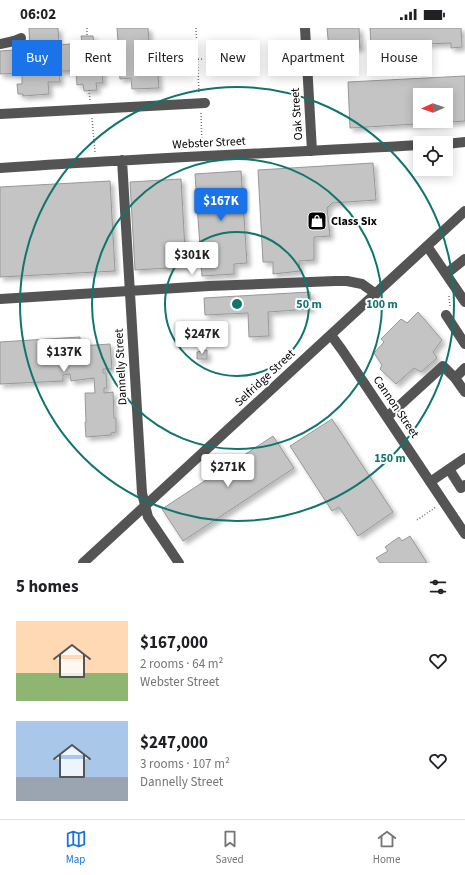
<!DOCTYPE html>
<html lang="en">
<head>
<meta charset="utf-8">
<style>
  :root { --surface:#fff; --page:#f2f2f2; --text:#202124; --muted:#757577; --line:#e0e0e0; --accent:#1a73e8 }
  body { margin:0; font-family:"Source Sans 3",sans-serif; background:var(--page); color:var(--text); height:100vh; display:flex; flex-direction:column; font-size:15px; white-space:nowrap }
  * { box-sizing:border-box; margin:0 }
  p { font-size:13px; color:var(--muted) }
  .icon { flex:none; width:22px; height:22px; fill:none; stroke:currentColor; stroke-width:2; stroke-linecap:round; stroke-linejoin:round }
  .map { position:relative; height:535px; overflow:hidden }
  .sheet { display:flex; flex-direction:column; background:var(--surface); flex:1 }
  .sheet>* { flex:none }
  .banner { position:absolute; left:12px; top:12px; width:441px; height:36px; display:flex; gap:8px }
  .needle { width:26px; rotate:268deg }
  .fabs { position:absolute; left:413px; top:60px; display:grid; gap:8px }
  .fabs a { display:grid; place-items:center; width:40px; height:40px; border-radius:0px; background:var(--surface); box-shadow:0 2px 10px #0003; font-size:20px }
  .price { position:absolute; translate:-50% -34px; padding:0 9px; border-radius:4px; background:#fff; color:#222; font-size:13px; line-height:26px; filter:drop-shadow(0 1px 2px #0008) }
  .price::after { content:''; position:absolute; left:50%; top:24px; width:12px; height:9px; margin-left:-6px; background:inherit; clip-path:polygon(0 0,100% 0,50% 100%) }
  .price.active { background:var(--accent); color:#fff }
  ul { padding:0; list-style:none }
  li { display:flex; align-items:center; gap:12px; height:100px; padding:0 16px }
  li span { display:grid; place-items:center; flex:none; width:112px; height:80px; border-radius:0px; color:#555 }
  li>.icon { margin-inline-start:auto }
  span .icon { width:48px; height:48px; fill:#fffc; stroke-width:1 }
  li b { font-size:17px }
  h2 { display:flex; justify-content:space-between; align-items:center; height:48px; padding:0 16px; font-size:17px }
  .chip { padding:0 14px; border-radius:0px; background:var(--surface); box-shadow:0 2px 10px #0003; font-size:14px; line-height:36px }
  .chip.active { background:var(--accent); color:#fff }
  .status { display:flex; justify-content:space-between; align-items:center; height:28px; padding:0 20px; background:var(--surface); direction:ltr }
  .status svg { height:11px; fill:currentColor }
  .tabs { display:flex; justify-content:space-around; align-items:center; height:56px; border-top:1px solid var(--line); background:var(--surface); font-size:11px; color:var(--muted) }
  .tabs a { display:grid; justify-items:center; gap:2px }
  .tabs .active { color:var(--accent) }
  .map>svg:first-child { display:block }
  .building { fill:#c4c4c4; stroke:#989898; fill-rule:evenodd; filter:url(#shadow) }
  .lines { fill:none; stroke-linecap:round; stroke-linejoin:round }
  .path { stroke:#767676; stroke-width:1.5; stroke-dasharray:1 2; stroke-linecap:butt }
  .minor { stroke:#545454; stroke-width:10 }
  .ring { fill:none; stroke:#0f766e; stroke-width:2 }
  .labels { text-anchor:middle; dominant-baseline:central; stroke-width:4; stroke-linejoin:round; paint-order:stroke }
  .street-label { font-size:12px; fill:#000; stroke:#fff }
  .poi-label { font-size:12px; font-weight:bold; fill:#000; stroke:#fff; text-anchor:start }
  .centre { fill:#0f766e; stroke:#fff; stroke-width:2 }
  .ring-label { font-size:12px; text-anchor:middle; font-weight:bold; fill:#0f766e; stroke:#fff; stroke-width:4; stroke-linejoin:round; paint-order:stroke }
</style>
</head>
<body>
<div class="status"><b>06:02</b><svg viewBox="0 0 49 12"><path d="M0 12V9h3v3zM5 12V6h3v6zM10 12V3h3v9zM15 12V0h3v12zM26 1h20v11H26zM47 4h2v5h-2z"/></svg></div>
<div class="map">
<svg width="465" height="535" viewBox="0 0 465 535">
  <defs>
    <filter id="shadow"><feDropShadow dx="3.5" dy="3.5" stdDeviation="2" flood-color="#0004"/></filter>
  </defs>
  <rect width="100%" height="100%" fill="#fff"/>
  <path class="building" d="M29 0H58L59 17 82 15 81 8H93L94 15 118 13 117 0H148L149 15 179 14 180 36 157 37 159 60 132 61 131 50 120 51 119 40 102 41 103 55H96L97 62 84 63 83 56 77 57 76 43H59L60 54H48L49 66 23 68V66H18L17 56H22V45L0 46V23L30 21Z
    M327 0H359L360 20 329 21Z
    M370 0H461L462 19 451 20V15L371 18Z
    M465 48V93L350 100 348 54ZM420 67H446V93H420Z
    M373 135 376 172 332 175 327 180 330 208 314 209V232L299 233 300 243 273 246V234H263L258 142Z
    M241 143 247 235 234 236V246L202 248 195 146Z
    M181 151 186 239 135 242 130 154Z
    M110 153 115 243 0 249V159Z
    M310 264 311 281 268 284 269 308 249 309 248 285 205 287 204 270Z
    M418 284 442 312 433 324 437 330 421 344 414 340 396 356 380 341 382 337 374 325 384 314 381 311 401 291 407 295Z
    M80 309V318L110 316 112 341H103V345H106L107 360H104V365L113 364 114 390H116V404L111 405V407L86 409 85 394H86L85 365H95L94 350 71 353 70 346 63 347V353L0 356V314Z
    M207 322V331H197V324Z
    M332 391 393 484 358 508 339 479 332 483 290 418Z
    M273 408 294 440 183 513 162 481Z
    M410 508 427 535H380L376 530 388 523 385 519 399 509 402 513Z"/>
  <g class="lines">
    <path class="path" d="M87 0V8
      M196 0 199 65
      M180 32 202 31
      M89 62 90 72
      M201 85 202 119
      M92 90 95 124
      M449 268 450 278
      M417 492 436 479"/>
    <path class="minor" d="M305 0 312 123
      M0 16 14 13 21 10
      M0 86 205 75
      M446 116 465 114
      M122 132 142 465 148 489 179 535
      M0 140C140 130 280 125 420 117
      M427 218 465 274
      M446 246 465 231
      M0 271 209 258 335 253H347L362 256 376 266
      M446 287 465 316
      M331 307 342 322 465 506
      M465 340 455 350 465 364
      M387 389 443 338 455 350
      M449 441 461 460 465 457
      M430 454 465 430
      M83 535 465 183"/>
  </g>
  <g class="ring">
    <circle cx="237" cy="276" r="72"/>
    <circle cx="237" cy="276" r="145"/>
    <circle cx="237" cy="276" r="217"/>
  </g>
  <defs>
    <g id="shop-square" transform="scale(1)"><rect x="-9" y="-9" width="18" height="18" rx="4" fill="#000" stroke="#fff"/><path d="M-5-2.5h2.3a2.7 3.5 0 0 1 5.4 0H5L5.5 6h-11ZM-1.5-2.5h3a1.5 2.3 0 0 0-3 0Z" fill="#fff"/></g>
  </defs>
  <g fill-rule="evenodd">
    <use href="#shop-square" x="317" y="193"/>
  </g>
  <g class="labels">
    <g class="street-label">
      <text transform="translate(297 86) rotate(-94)">Oak Street</text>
      <text transform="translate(209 115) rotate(-3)">Webster Street</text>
      <text transform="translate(121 339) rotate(-93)">Dannelly Street</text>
      <text transform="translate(265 350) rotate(-43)">Selfridge Street</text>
      <text transform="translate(396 379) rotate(56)">Cannon Street</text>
    </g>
    <g class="poi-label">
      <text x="331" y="193">Class Six</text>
    </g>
  </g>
  <circle cx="237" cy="276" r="6" class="centre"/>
  <g class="ring-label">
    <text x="309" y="280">50 m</text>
    <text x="382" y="280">100 m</text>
    <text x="390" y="434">150 m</text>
  </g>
</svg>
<div class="fabs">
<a><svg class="needle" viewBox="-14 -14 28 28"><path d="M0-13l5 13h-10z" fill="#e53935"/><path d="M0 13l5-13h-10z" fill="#757577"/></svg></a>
<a><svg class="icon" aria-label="locate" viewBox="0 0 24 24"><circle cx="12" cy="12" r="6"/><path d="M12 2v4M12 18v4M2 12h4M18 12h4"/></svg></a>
</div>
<b class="price active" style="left:221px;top:194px">$167K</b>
<b class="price" style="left:192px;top:248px">$301K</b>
<b class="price" style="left:202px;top:327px">$247K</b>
<b class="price" style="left:64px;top:345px">$137K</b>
<b class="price" style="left:228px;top:460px">$271K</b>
<div class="banner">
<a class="chip active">Buy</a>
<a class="chip">Rent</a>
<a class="chip">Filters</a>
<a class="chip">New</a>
<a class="chip">Apartment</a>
<a class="chip">House</a>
</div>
</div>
<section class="sheet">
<h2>5 homes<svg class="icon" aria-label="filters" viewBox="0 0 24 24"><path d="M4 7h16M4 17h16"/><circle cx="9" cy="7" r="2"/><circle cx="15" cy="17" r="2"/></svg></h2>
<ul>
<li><span style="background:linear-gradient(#ffd9b3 65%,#8fb573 0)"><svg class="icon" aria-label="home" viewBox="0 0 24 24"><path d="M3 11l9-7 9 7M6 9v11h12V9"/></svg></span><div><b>$167,000</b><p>2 rooms · 64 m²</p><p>Webster Street</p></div><svg class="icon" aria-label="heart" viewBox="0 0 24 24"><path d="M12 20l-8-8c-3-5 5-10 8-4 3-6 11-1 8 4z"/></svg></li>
<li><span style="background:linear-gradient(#a9c7e8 70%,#9aa5b1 0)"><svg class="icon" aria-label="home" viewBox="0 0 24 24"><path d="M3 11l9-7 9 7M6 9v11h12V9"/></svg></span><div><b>$247,000</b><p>3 rooms · 107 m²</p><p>Dannelly Street</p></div><svg class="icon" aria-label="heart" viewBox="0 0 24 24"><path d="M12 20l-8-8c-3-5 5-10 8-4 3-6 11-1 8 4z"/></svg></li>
</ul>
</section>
<nav class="tabs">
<a class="active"><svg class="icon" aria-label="map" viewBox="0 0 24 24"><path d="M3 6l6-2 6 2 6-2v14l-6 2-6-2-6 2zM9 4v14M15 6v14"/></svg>Map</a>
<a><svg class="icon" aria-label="saved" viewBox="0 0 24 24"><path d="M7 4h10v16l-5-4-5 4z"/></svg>Saved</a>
<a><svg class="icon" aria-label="home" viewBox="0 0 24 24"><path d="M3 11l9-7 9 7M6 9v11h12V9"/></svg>Home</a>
</nav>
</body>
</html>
